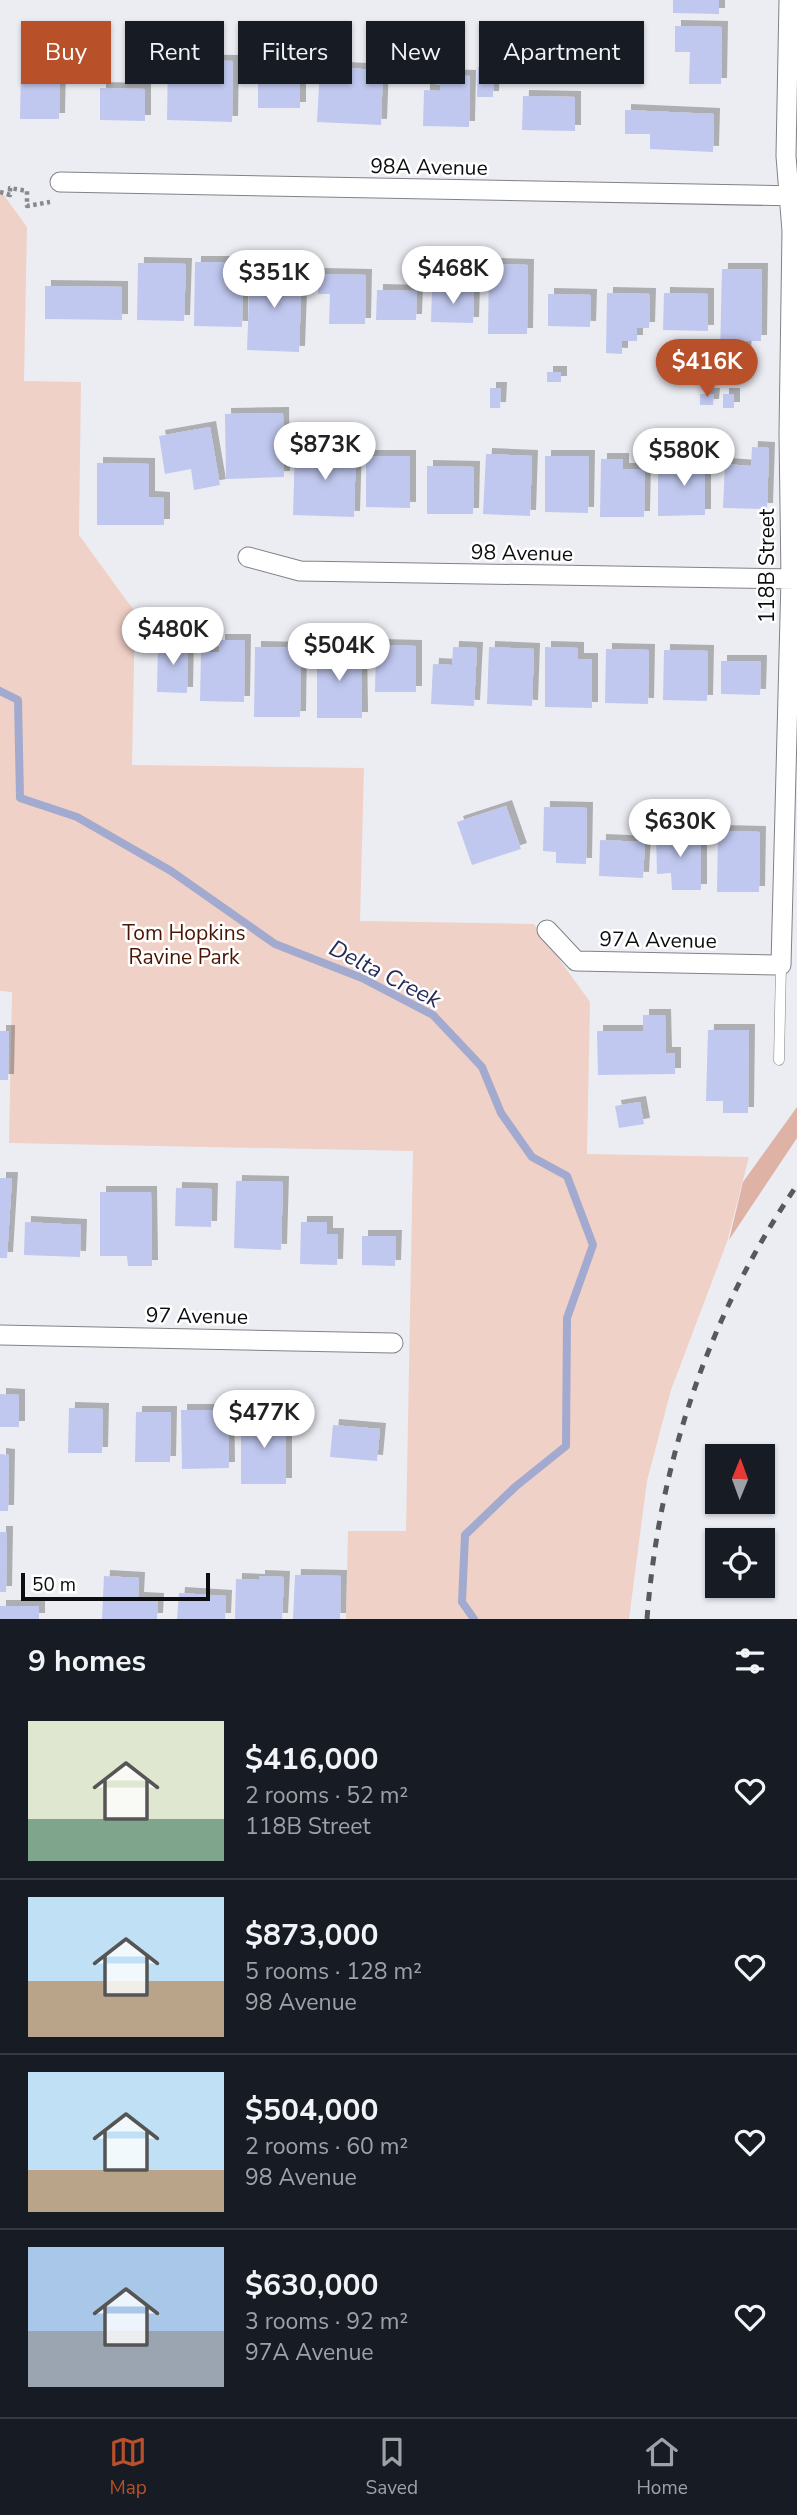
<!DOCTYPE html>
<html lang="en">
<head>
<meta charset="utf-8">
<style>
  :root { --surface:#171b24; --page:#20242c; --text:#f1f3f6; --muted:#9ea1a6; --line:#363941; --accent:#b8512a }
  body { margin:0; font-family:"Nunito Sans",sans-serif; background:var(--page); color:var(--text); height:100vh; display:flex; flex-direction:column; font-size:26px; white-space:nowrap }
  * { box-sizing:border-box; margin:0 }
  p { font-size:23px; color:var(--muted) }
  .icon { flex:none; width:38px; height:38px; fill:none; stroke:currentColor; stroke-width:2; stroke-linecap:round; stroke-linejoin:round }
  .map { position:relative; height:1619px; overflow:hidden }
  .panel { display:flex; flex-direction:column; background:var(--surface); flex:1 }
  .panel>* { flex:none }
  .guide { position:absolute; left:21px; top:21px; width:756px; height:63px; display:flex; gap:14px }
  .needle { width:46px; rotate:1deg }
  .controls { position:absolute; left:705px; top:1444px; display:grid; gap:14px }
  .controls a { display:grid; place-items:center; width:70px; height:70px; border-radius:0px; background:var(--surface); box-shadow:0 2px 5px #0004; font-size:35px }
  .scale { position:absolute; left:21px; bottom:18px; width:189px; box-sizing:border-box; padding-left:7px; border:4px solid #0c0d0f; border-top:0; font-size:19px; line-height:24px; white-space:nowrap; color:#0c0d0f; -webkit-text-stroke:5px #fff; paint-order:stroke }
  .price { position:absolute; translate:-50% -60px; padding:0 16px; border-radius:24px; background:#fff; color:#222; font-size:23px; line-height:46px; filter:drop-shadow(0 2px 4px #0008) }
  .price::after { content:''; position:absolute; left:50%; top:42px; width:21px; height:16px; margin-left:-10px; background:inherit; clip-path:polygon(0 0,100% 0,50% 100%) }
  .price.active { background:var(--accent); color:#fff }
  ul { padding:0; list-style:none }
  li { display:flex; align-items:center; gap:21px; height:175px; padding:0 28px }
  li+li { border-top:2px solid var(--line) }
  li span { display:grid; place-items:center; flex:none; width:196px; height:140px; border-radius:0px; color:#555 }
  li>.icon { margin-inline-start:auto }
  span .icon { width:84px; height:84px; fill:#fffc; stroke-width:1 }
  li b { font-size:30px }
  h2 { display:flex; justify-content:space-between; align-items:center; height:84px; padding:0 28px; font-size:30px }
  .tag { padding:0 24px; border-radius:0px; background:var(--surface); box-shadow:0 2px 5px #0004; font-size:24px; line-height:63px }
  .tag.active { background:var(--accent); color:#fff }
  .tab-bar { display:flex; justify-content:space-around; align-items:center; height:98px; border-top:2px solid var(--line); background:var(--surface); font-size:19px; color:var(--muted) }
  .tab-bar a { display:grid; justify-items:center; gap:4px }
  .tab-bar .active { color:var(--accent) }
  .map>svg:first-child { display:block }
  .green { fill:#f0d1c7 }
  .forest { fill:#deb3a5 }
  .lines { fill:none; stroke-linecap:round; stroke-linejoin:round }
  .stream { stroke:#a2aacf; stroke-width:8 }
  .building { fill:#c0c8ef; filter:url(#shadow) }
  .service-casing { stroke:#818288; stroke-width:11 }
  .minor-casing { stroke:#818288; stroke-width:21 }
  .path { stroke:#87898d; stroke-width:4.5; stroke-dasharray:3.5 3.5; stroke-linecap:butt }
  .service { stroke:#fff; stroke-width:10 }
  .minor { stroke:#fff; stroke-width:19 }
  .rail { stroke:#58595c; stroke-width:5; stroke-dasharray:9 9; stroke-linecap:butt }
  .labels { text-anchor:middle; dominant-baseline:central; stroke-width:5; stroke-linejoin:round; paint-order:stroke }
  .street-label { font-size:21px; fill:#0c0d0f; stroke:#fff }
  .park-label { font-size:21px; fill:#4a1603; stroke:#fff }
  .water-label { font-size:23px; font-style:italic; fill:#262b5b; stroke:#fff }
</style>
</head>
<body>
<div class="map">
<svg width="797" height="1619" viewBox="0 0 797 1619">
  <defs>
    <filter id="shadow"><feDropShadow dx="6" dy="-6" stdDeviation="0" flood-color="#0004"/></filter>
  </defs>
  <rect width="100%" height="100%" fill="#ebedf3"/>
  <path class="green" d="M0 190 27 227 24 381 81 382 79 535 135 612 132 765 364 768 360 921 534 924 590 1002 587 1154 749 1157 727 1242 671 1390 647 1481 629 1619H346L348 1531H406L413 1151 9 1143 12 992 0 991Z"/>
  <path class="forest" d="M797 1107V1138L729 1240 743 1182Z"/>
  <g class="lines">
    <path class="stream" d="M0 691 18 700 20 798 77 817 171 871 275 944 362 978 433 1015 482 1067 501 1113 532 1157 567 1176 593 1245 567 1318 566 1446 515 1487 465 1535 462 1602 474 1619"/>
  </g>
  <path class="building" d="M673 0H719V14L673 13Z
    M675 26 722 27 721 84H689L690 52H675Z
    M258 45 300 46V108H258Z
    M168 60 233 61 232 122 167 120Z
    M320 67 383 70 381 125 317 122Z
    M478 67H494L493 97H477Z
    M21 69 60 70 59 119H20Z
    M440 75 470 76 469 127 423 126 424 90 440 91Z
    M100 88 145 89V121L100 120Z
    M523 96 575 97V131L522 130Z
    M625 110 714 114 713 152 650 149V134H625Z
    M195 262H243L242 327 194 326Z
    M138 263 186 264 184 321 137 320Z
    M489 264 528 265 527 334H488Z
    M250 268 302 270 299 352 247 350Z
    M722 269H762L761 341H746L745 354H720Z
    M318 274 366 275 365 324H329L330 294H318Z
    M45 286 122 287V320L45 319Z
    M377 290 417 291 416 320H376Z
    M432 290H474L473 323 431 322Z
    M607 293 650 294 649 328H637V341H622V354L606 353Z
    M664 293 708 294V331L663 330Z
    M548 294 591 295 590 327 548 326Z
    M668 361H679L678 382H667Z
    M547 372H561V382H547Z
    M490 388H501L500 408H490Z
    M700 394H714L713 405H700Z
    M723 394H734V408H723Z
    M283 413 284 477 226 479 225 414Z
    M210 427 220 485 194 490 191 469 165 474 159 436Z
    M752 447 769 448 767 509 723 508 725 464 751 466Z
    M295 448 356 449 354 517 293 515Z
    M682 453H705V515L658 516V472H683Z
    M486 454 532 456 530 516 483 514Z
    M366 456H410V508L366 507Z
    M545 456H589L588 513 545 512Z
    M601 459H623V469H645L644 517H600Z
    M97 463 149 464V497L164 498V525H97Z
    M427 466 474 467 473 514H427Z
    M219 640H245L244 702 200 701 201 652H219Z
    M158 641 188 642 187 693 157 692Z
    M376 645 416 646V692H375Z
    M255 647 301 648 300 717H254Z
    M453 647 477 648 474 706 431 704 433 664 452 665Z
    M489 647 534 649 532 706 487 704Z
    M545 647 578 648V659H592V708L545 707Z
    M361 648 362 718H317V649Z
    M606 649 649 650 648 704 605 703Z
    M664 650 708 651 707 701 663 700Z
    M721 661H761L760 695 721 694Z
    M506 806 521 849 472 865 457 822Z
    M544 807 587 808 586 864 556 863V852L543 851Z
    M718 831 760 832 759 892H717Z
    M701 833V890H672L671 873 657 874 656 834Z
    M600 840 645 842 643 878 599 876Z
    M643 1015H665L666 1053H675V1074L598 1075 597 1031H643Z
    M708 1030H749L748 1113H723V1101H706Z
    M0 1031H9L8 1080H0Z
    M640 1102 644 1124 619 1128 615 1106Z
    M0 1178H12L7 1258H0Z
    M236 1181 283 1182 281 1250 234 1248Z
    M176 1188 212 1189 211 1227 175 1226Z
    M100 1192H151L152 1266H128L127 1256H100Z
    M25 1222 81 1225 80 1257 24 1255Z
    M301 1222H327V1234H338L337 1265 300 1264Z
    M362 1236H396L395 1266 362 1265Z
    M0 1394 19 1395V1427H0Z
    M69 1408 103 1409 102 1453H68Z
    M181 1410H228L229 1468 182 1469Z
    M136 1412H171L170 1462H135Z
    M286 1416V1484H241V1417Z
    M333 1425 380 1429 377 1461 330 1457Z
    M0 1454 9 1455 8 1511H0Z
    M0 1532H7L6 1592H0Z
    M295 1575 341 1576 340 1619H293Z
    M104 1576 139 1578 138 1598 158 1599 157 1619H102Z
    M259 1576 284 1577 282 1619H235L236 1579 259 1580Z
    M179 1593 226 1596 225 1619H177Z
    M0 1606H39V1619H0Z"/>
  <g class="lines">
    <g class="service-casing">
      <path id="service" d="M779 1060 781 965"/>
    </g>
    <g class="minor-casing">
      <path id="minor" d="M60 182 797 196
        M248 557 300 571 797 579
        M547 930 576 961 781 965 791 579 789 433 792 231 786 156 789 0
        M0 1335 393 1343"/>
    </g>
    <path class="path" d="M0 192 10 195V188L27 191V206L50 202"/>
    <use href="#service" class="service"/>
    <use href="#minor" class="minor"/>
    <path class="rail" d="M647 1619C659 1462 709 1314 797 1185"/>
  </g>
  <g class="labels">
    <g class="street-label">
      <text transform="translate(429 167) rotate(1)">98A Avenue</text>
      <text transform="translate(522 553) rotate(1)">98 Avenue</text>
      <text transform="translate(767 566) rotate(-90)">118B Street</text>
      <text transform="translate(658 940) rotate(1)">97A Avenue</text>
      <text transform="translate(197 1316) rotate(1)">97 Avenue</text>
    </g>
    <g class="park-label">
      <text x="184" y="933">Tom Hopkins<tspan x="184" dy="24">Ravine Park</tspan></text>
    </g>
    <g class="water-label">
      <text transform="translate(385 974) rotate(27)">Delta Creek</text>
    </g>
  </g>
</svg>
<div class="controls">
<a><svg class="needle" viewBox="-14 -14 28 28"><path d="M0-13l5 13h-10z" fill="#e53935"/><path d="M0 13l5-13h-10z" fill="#9ea1a6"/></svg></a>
<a><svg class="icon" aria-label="locate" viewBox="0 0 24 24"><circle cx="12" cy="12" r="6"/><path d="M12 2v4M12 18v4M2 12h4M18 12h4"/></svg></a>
</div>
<div class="scale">50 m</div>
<b class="price" style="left:453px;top:306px">$468K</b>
<b class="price" style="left:274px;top:310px">$351K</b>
<b class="price active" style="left:707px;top:399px">$416K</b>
<b class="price" style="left:325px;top:482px">$873K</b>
<b class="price" style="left:684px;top:488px">$580K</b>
<b class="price" style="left:173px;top:667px">$480K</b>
<b class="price" style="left:339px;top:683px">$504K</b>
<b class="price" style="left:680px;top:859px">$630K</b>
<b class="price" style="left:264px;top:1450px">$477K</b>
<div class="guide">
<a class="tag active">Buy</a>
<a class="tag">Rent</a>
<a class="tag">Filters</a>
<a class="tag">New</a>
<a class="tag">Apartment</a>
</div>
</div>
<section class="panel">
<h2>9 homes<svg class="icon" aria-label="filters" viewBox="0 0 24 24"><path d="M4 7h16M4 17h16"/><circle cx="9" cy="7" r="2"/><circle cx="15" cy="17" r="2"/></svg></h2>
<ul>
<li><span style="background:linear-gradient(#dfe7d0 70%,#7fa58c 0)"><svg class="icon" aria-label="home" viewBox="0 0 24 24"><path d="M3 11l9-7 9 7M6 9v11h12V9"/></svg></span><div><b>$416,000</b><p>2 rooms · 52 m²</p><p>118B Street</p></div><svg class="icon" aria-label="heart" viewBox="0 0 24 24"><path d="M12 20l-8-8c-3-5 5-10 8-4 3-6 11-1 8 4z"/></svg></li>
<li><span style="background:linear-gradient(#bfe0f5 60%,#b9a48a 0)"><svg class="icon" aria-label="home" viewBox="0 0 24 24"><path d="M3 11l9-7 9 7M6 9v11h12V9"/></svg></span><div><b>$873,000</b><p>5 rooms · 128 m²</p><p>98 Avenue</p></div><svg class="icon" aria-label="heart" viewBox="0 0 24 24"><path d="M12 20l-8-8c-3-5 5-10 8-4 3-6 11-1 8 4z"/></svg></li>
<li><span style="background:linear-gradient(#bfe0f5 70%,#b9a48a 0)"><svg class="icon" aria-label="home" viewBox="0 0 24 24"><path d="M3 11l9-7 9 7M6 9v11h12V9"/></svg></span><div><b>$504,000</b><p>2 rooms · 60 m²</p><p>98 Avenue</p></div><svg class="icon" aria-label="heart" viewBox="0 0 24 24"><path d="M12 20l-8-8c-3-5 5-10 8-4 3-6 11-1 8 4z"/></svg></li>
<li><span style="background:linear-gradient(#a9c7e8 60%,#9aa5b1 0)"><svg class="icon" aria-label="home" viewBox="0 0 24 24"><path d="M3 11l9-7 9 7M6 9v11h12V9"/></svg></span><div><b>$630,000</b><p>3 rooms · 92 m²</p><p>97A Avenue</p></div><svg class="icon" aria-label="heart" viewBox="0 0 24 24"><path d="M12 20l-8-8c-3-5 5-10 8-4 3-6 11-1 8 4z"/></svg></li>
</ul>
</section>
<nav class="tab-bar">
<a class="active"><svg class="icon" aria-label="map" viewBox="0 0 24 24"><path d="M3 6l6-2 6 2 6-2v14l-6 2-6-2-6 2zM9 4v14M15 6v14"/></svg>Map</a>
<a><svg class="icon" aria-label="saved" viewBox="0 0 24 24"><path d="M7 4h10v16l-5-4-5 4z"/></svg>Saved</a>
<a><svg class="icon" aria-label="home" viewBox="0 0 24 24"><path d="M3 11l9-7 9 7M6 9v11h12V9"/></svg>Home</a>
</nav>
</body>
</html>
